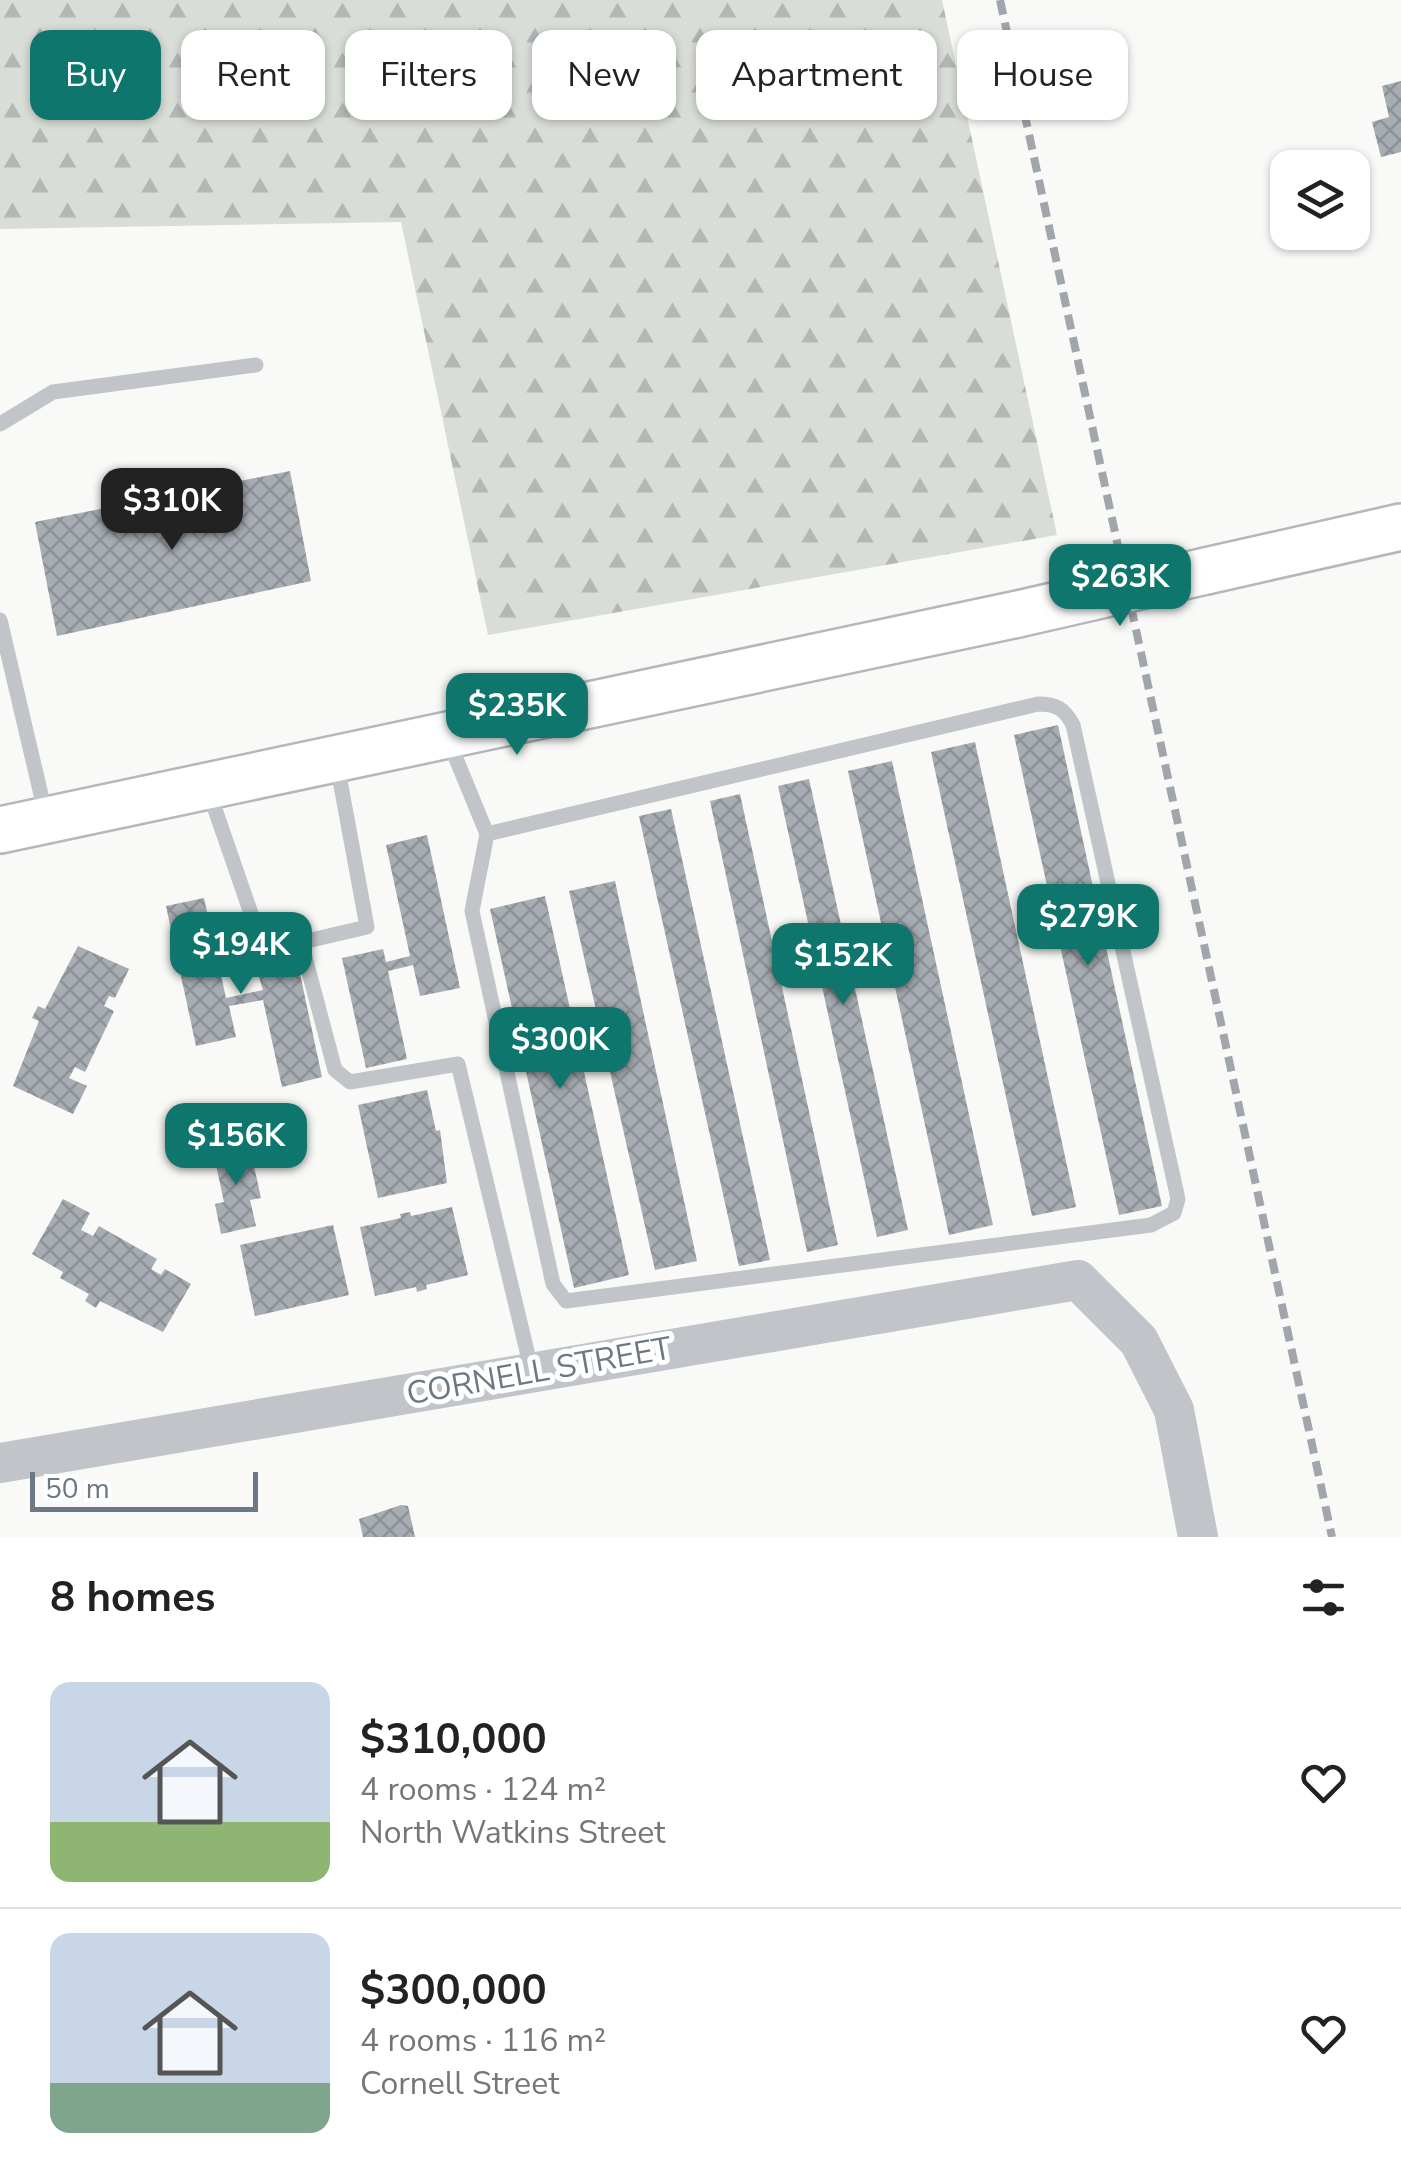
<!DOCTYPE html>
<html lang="en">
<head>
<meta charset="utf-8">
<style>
  :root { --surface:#fff; --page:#f2f2f2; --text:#222; --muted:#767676; --line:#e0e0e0; --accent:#0f766e }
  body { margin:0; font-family:"Nunito Sans",sans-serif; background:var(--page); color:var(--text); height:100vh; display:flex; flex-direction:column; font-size:38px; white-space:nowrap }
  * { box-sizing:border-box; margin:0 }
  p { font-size:32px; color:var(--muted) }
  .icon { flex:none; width:55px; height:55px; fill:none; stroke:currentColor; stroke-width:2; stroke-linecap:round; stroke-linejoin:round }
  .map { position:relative; height:1537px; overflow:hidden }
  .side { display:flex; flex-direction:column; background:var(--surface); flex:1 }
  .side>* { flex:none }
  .hud { position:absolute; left:30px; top:30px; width:1342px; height:90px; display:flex; gap:20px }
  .controls { position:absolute; left:1270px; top:150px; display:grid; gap:20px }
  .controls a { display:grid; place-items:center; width:100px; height:100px; border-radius:20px; background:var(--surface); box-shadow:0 2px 8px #0004; font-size:50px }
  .scale { position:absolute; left:30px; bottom:25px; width:228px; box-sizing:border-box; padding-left:10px; border:5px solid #6c7884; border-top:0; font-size:28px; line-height:35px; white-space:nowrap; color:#6c7884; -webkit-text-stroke:8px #fff; paint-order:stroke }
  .price { position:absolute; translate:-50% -85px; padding:0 22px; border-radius:20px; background:var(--accent); color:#fff; font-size:32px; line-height:65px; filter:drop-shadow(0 2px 5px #0008) }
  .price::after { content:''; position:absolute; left:50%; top:60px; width:30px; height:22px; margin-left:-15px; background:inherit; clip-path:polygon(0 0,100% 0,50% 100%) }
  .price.on { background:#222; color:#fff }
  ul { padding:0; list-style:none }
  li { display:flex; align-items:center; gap:30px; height:250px; padding:0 50px }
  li+li { border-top:2px solid var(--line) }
  li span { display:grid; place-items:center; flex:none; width:280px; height:200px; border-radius:20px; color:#555 }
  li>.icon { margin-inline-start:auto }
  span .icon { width:120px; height:120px; fill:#fffc; stroke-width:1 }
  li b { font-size:42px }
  h2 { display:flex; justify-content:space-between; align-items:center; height:120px; padding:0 50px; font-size:42px }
  .tag { padding:0 35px; border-radius:20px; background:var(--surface); box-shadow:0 2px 8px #0004; font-size:35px; line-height:90px }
  .tag.on { background:var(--accent); color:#fff }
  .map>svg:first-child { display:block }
  .forest { fill:url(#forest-firs) }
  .building { fill:url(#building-cross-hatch) }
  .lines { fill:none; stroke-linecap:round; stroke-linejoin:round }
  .secondary-casing { stroke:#b4b8bc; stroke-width:50 }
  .service { stroke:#c1c4c8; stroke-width:15 }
  .tertiary { stroke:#c1c4c8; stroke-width:40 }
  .secondary { stroke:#fff; stroke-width:45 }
  .rail { stroke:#a1a6ac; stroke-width:8; stroke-dasharray:15 8; stroke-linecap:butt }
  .secondary-bridge-casing { stroke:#b4b8bc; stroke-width:50; stroke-linecap:butt }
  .secondary-bridge { stroke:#fff; stroke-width:45 }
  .labels { text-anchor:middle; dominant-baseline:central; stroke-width:10; stroke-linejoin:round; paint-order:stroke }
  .street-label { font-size:32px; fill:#6c7884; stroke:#fff }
</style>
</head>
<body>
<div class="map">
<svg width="1401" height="1537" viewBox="0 0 1401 1537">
  <defs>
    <pattern id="forest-firs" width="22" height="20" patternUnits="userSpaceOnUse" patternTransform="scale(2.5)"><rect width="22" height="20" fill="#d9ddd7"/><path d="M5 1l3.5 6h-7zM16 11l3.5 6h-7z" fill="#b4b8b4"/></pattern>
    <pattern id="building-cross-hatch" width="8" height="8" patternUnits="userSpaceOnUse" patternTransform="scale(2.5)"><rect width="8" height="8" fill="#a7adb3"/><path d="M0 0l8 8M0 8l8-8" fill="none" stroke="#8c9297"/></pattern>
  </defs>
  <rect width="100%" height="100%" fill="#f9f9f7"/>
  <path class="forest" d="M0 0H942L1057 535 488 635 401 222 0 229Z"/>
  <path class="building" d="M1401 81V152L1381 157 1372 122 1389 117 1382 86Z
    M290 471 311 581 57 636 35 522Z
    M1058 725 1162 1206 1119 1215 1014 735Z
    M975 742 1076 1207 1032 1216 931 752Z
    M892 761 993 1225 949 1235 848 771Z
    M809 779 908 1230 877 1237 778 786Z
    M740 794 838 1245 807 1252 710 801Z
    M671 809 770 1260 739 1266 639 816Z
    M427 835 460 988 420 996 413 965 388 971 407 1059 366 1068 342 958 383 949 386 962 410 956 386 845Z
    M615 881 697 1261 655 1270 569 891Z
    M545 896 629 1275 574 1288 490 909Z
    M204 898 226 998 263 990 259 977 299 969 322 1077 282 1087 263 1000 229 1006 236 1037 196 1046 166 906Z
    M78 946 129 969 115 998 109 996 104 1006 114 1011 85 1072 75 1067 69 1078 87 1086 73 1114 13 1086 39 1021 32 1018 38 1006 45 1009Z
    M427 1090 436 1131 440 1130 447 1183 378 1198 358 1105Z
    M249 1143 261 1198 250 1200 256 1226 221 1234 215 1204 224 1202 213 1151Z
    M63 1199 90 1213 81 1230 93 1236 99 1226 157 1259 151 1269 161 1275 165 1269 191 1284 163 1332 100 1301 96 1308 85 1301 89 1294 60 1278 63 1272 32 1254Z
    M452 1207 468 1275 426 1285 427 1289 417 1292 416 1287 375 1296 360 1227 401 1218 400 1214 410 1212 411 1216Z
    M333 1225 349 1295 255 1316 240 1245Z
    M401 1505 408 1506 415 1537H363L359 1519Z"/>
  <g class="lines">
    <g class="secondary-casing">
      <path id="secondary" d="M1206 571 1401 527
        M0 830 1018 614"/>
    </g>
    <path class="service" d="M0 424 53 392 256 365
      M0 620 46 816
      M448 739 487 834 472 911 553 1284 566 1301 1151 1225 1174 1213 1178 1199 1073 725C1064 708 1056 704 1038 704L487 834
      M208 789 264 951 367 927 337 764
      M301 942 335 1070 350 1082 458 1064 532 1372"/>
    <path class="tertiary" d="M0 1463 1078 1280 1139 1341 1174 1410 1198 1537"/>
    <use href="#secondary" class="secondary"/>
    <path class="rail" d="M1000 0 1332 1537"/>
    <g class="secondary-bridge-casing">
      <path id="secondary-bridge" d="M1018 614 1206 571"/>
    </g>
    <use href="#secondary-bridge" class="secondary-bridge"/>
  </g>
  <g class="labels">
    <g class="street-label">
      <text transform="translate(539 1371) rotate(-10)">CORNELL STREET</text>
    </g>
  </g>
</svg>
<div class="controls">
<a><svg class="icon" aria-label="layers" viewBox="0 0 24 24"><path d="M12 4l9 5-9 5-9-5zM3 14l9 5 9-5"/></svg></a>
</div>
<div class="scale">50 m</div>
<b class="price on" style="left:172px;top:553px">$310K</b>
<b class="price" style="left:1120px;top:629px">$263K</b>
<b class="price" style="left:517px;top:758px">$235K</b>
<b class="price" style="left:1088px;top:969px">$279K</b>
<b class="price" style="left:241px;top:997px">$194K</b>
<b class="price" style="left:843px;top:1008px">$152K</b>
<b class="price" style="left:560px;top:1092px">$300K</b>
<b class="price" style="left:236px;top:1188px">$156K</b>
<div class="hud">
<a class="tag on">Buy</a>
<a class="tag">Rent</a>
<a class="tag">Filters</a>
<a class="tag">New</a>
<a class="tag">Apartment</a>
<a class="tag">House</a>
</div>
</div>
<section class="side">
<h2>8 homes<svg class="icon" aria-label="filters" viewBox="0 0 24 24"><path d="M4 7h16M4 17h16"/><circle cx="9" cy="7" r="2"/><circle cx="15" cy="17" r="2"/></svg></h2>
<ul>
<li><span style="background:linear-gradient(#c9d6e8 70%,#8fb573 0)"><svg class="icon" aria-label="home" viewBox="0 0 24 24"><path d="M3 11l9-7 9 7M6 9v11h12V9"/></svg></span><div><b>$310,000</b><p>4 rooms · 124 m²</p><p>North Watkins Street</p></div><svg class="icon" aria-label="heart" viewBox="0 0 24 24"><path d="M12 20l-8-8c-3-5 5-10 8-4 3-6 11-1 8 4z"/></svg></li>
<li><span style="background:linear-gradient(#c9d6e8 75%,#7fa58c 0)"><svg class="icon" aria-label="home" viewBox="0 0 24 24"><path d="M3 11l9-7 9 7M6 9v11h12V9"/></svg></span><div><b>$300,000</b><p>4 rooms · 116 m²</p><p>Cornell Street</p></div><svg class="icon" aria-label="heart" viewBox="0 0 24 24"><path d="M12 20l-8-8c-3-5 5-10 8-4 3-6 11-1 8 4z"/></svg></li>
</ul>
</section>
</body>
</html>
